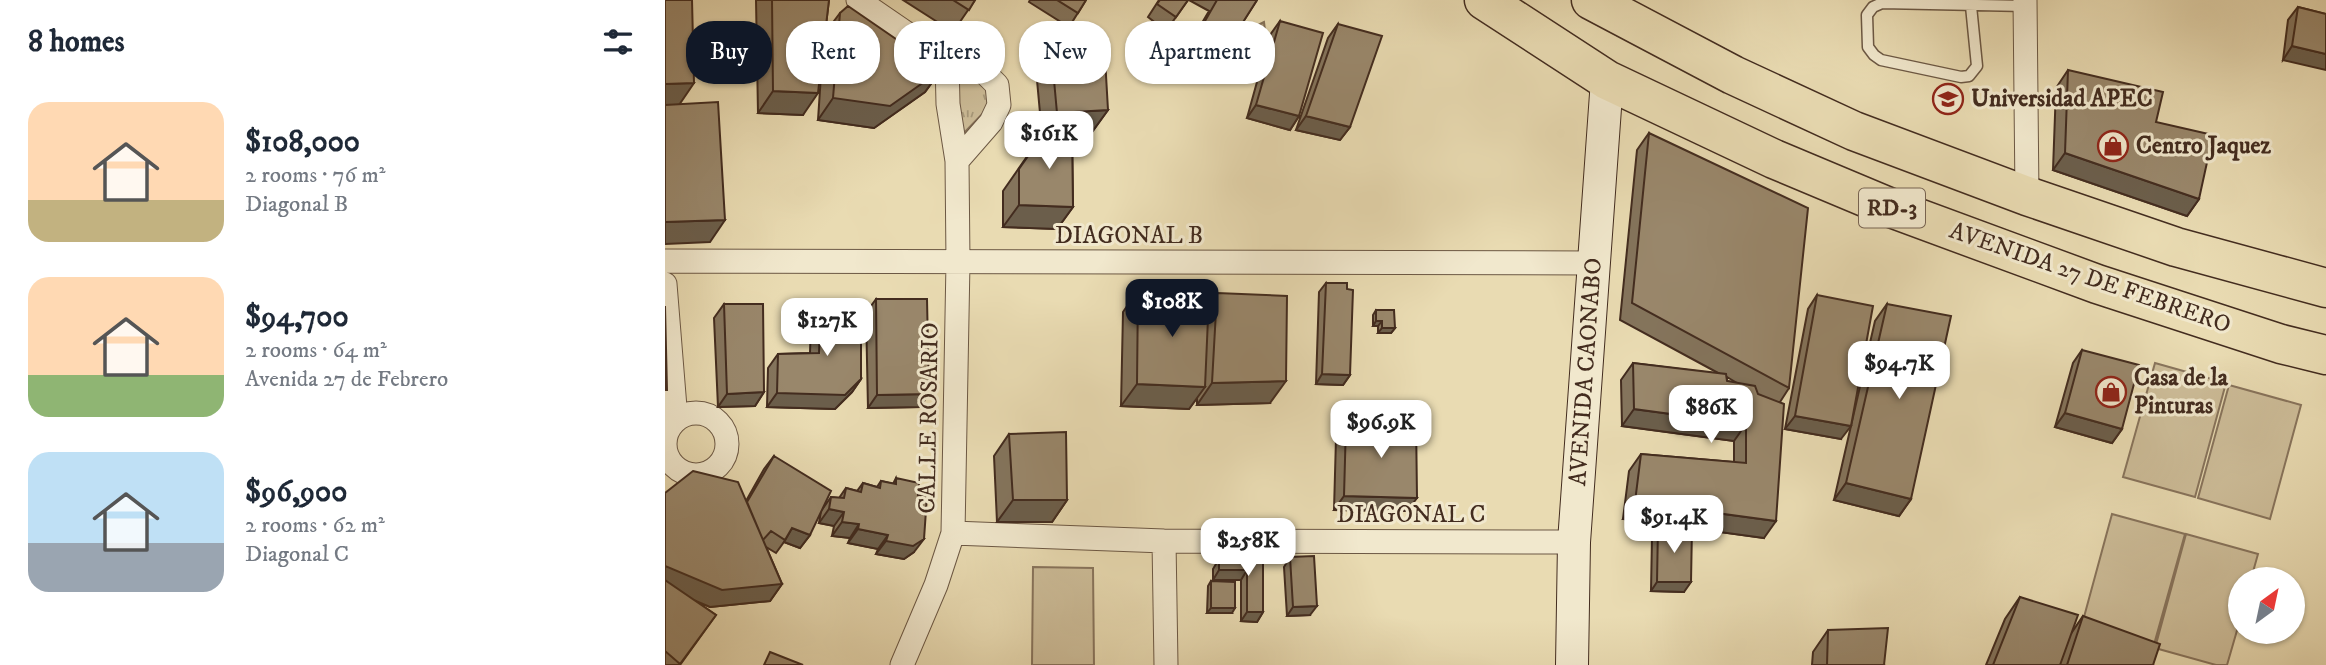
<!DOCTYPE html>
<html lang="en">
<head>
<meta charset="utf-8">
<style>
  :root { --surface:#fff; --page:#f6f6f7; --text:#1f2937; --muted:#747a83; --accent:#111827 }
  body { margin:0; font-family:"IM FELL DW Pica",serif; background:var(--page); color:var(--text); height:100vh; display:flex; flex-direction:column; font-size:26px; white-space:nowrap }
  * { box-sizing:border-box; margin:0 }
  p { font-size:23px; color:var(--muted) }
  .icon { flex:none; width:38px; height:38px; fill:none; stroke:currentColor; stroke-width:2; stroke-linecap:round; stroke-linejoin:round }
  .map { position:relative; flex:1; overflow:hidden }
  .drawer { display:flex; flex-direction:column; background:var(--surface); width:665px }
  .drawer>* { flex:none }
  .banner { position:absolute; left:21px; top:21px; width:665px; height:63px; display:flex; gap:14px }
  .needle { width:46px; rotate:33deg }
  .buttons { position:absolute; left:1563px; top:567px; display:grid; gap:14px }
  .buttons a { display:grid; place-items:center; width:77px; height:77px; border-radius:50%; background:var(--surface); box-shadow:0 2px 5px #0004; font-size:35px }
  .price { position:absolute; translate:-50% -60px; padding:0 16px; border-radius:14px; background:#fff; color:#222; font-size:23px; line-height:46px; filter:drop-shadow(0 2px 4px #0008) }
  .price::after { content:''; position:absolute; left:50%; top:42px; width:21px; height:16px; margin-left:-10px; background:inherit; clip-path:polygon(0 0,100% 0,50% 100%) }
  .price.on { background:var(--accent); color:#fff }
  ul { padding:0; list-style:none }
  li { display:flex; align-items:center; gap:21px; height:175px; padding:0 28px }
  li span { display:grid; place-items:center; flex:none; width:196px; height:140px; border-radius:21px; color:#555 }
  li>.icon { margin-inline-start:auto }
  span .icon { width:84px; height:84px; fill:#fffc; stroke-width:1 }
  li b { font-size:30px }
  h2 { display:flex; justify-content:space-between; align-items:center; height:84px; padding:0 28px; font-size:30px }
  .chip { padding:0 24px; border-radius:28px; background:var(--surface); box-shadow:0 2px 5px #0004; font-size:24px; line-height:63px }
  .chip.on { background:var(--accent); color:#fff }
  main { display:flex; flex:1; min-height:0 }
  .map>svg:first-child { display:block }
  .grass { fill:url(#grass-tufts); stroke:#88745c; stroke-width:2 }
  .garden { fill:#cdbd99; stroke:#88745c; stroke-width:2 }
  .water { fill:url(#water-ripples); stroke:#857259; stroke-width:2 }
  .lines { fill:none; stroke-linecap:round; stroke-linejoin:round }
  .lane-casing { stroke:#6c5844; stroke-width:13 }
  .street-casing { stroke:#6c5844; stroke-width:25 }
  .secondary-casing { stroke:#432c1f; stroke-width:34 }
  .highway-casing { stroke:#432c1f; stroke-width:41 }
  .lane { stroke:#f1e8cd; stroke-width:10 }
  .street { stroke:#f1e8cd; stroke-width:23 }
  .secondary { stroke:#f1e8cd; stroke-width:32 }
  .highway { stroke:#e9dbb2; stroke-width:38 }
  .wall { fill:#84745c; stroke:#432c1f; stroke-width:2; fill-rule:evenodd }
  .shaded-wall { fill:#6b5e4b; stroke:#432c1f; stroke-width:2 }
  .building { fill:#99876b; stroke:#432c1f; stroke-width:2 }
  .labels { text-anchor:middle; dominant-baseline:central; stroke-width:6; stroke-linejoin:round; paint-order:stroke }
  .shield { fill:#f1e8cd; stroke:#776453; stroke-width:2 }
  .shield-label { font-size:23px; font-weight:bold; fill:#432c1f }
  .poi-label { font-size:24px; font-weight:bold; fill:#432c1f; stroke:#f1e8cd; text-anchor:start }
  .street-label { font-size:24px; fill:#432c1f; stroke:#f1e8cd }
</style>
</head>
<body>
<main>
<section class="drawer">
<h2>8 homes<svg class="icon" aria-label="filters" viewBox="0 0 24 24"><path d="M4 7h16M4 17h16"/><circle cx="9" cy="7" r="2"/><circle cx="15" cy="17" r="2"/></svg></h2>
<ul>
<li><span style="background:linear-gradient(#ffd9b3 70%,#c2b280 0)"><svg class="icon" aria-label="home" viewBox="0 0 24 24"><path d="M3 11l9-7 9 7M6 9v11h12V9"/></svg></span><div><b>$108,000</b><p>2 rooms · 76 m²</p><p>Diagonal B</p></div></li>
<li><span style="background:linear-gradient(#ffd9b3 70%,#8fb573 0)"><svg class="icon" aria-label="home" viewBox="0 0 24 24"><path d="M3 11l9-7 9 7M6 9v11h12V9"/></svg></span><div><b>$94,700</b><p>2 rooms · 64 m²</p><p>Avenida 27 de Febrero</p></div></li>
<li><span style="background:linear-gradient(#bfe0f5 65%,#9aa5b1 0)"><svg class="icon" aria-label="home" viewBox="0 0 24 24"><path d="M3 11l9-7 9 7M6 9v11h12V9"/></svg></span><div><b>$96,900</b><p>2 rooms · 62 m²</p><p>Diagonal C</p></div></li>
</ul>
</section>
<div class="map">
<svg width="1661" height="665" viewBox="0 0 1661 665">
  <defs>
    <pattern id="grass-tufts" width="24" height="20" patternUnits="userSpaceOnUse" patternTransform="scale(1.75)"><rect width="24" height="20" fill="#cdbd99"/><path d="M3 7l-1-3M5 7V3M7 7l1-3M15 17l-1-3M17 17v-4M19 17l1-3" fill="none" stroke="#a89a7c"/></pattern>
    <pattern id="water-ripples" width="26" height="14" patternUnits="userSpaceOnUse" patternTransform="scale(1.75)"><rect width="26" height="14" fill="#b1a080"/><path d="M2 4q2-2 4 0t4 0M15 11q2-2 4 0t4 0" fill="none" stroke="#928368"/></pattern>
  </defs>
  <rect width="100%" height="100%" fill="#e9dbb2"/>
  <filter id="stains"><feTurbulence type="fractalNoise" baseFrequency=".00286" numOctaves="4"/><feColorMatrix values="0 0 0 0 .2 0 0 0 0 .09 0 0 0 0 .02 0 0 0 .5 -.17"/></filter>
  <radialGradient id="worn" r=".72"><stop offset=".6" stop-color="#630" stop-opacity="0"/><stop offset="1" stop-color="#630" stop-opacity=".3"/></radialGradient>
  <path class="grass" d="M288 73H308L322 84 327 104 296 136Z"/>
  <path class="garden" d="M1490 363 1561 383 1530 497 1458 477Z
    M1564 385 1636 405 1605 519 1533 498Z
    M1447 514 1520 534 1488 648 1416 628Z
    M1521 534 1593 554 1586 579H1575V620L1562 665H1551L1490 648Z
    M368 567 428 568 429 665H367Z"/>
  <path class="water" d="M599 22C603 44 591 57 580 75L563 64C573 46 579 31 599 22Z"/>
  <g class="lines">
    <g class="lane-casing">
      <path id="lane" d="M1306 6 1312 66 1304 76 1296 77 1216 60 1209 55 1203 47 1202 15 1208 7 1217 3 1360 6"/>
    </g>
    <g class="street-casing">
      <path id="street" d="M193 0 282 61 313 66 332 85 334 105 326 122 292 161
        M1360 0 1362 196
        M0 261 929 263
        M0 284 11 420
        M0 444a31 31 0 1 1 62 0a31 31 0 1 1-62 0Z
        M288 533 499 541 909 542
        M499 541 501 665
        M237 665 271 585 288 533 293 262 292 161 283 104 282 61"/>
    </g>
    <g class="secondary-casing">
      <path id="secondary" d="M907 665 909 542 942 80"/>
    </g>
    <g class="highway-casing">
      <path id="highway" d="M819 0 942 80 1109 159 1226 208 1432 284 1616 344 1661 355
        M926 0 1068 75 1189 131 1362 196 1511 247 1661 288"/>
    </g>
    <use href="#lane" class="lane"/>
    <use href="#street" class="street"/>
    <use href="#secondary" class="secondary"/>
    <use href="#highway" class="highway"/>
  </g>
  <path class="wall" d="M91 0H164L160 33 175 13 276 70 260 92 209 128 153 120 157 60 138 115 93 113Z
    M238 0H310L288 32Z
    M365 0H421L404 27 364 2Z
    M494 0H523L501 31 483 17Z
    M524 0H592L542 78 514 62 544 11Z
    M1633 7 1661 14 1618 60 1623 20Z
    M615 21 634 116 625 130 582 118 605 35Z
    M673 24 685 127 675 140 631 130 663 38Z
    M387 58 443 110 427 132 407 134 408 207 392 229 338 227V191L377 135 372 80Z
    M1403 70 1491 122 1534 199 1522 216 1388 170 1391 88Z
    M984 133 1124 388 1115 402 1099 538 1027 528 1019 592 986 591 987 537 993 527 1026 528 958 519 964 471 976 454 1069 462V441L957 426 956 380 968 363 1055 374 955 320 972 150ZM1062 377 1072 383 1062 381Z
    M661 283 685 375 678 385 651 384 654 292Z
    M473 290 543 305 552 293 605 403 532 405V398L524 409 456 406 458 312Z
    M1152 295 1176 439 1120 429 1143 309Z
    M211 299 255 407 203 408 201 313Z
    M59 304 99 392 90 406 53 407 49 318Z
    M1222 304 1246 499 1234 516 1169 500 1210 321Z
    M156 308 196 379 187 392 170 409 102 407 103 368 113 354 145 353 146 321Z
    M711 310 730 328 726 333H713V326H708V315Z
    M1417 350 1457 429 1447 443 1390 427 1408 363Z
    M681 424 742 511 669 510 671 438Z
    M344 434 402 500 387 522H332L329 456Z
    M109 456 145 535 135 548 119 542 111 553 101 547 117 584 105 601 45 607 29 600 51 615 15 665H0V493L81 501 99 469Z
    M231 478 249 552 239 559 211 554 213 549 183 543 185 538 167 536 169 526 154 523 156 511 166 497 174 498 181 488 192 491 198 483 212 487 216 481 228 484Z
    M563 554H588L598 612 592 622 576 621V580H548V569L554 559H560Z
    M625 557 645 615 622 616 619 567Z
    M546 581 567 613H542L543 586Z
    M1355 597 1407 632 1418 616 1488 665H1321L1340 619Z
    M1163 630 1219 665H1147L1148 652Z"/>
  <path class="shaded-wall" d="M1627 46 1661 54V70L1618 60Z
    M276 70 260 92 209 128 153 120 168 98Z
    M29 83 14 105 0 106V84Z
    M108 91 153 93 138 115 93 113Z
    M591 105 634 116 625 130 582 118Z
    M443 110 427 132 376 135 392 113Z
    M641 116 685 127 675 140 631 130Z
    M1400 153 1534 199 1522 216 1388 170Z
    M354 205 408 207 392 229 338 227Z
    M60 220 45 242 0 244V222Z
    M711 321H717L713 326H708Z
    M717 328H730L726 333H713Z
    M657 374 685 375 678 385 651 384Z
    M196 379 187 392 170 409 102 407 112 393Z
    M621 381 605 403 532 405 547 383Z
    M472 384 540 387 524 409 456 406Z
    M99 392 90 406 53 407 62 394Z
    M264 394 255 407 203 408 212 395Z
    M969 409 1081 424 1069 441 957 426Z
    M1400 413 1457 429 1447 443 1390 427Z
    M1130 416 1186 426 1176 439 1120 429Z
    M1181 483 1246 499 1234 516 1169 500Z
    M679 496 752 498 742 511 669 510Z
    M348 500H402L387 522H332Z
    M970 502 1111 521 1099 538 958 519Z
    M164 509 179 512 169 526 154 523Z
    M177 522 194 524 185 538 167 536Z
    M127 528 145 535 135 548 119 542Z
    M193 529 223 535 213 549 183 543Z
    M259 539 249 552 239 559 211 554 221 541Z
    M0 566 117 584 105 601 45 607 0 588Z
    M554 570H582L576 580H548Z
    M992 582H1026L1019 592 986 591Z
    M652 606 645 615 622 616 628 607Z
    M546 608H570L567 613H542Z
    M582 612H598L592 622 576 621Z"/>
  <path class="building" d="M0 0H27L29 83 0 84Z
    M107 0H164L153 93 108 91Z
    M288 0H310L304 10Z
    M392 0H421L413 13Z
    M495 0H523L511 17 492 4Z
    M552 0H592L551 65 524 49Z
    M183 6 276 70 225 106 168 98 175 13Z
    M1633 7 1661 14V54L1627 46Z
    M615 21 658 33 634 116 591 105Z
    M673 24 717 36 685 127 641 116Z
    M387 58H440L443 110 392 113Z
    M1403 70 1498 92 1491 122 1548 135 1534 199 1400 153Z
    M53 102 60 220 0 222V105Z
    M407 128 408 207 354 205V169L382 129Z
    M984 133 1143 208 1124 388 967 303Z
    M661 283H682V289L688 290 685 375 657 374Z
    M473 290 544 295 540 387 472 384Z
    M552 293 622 296 621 381 547 383Z
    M1152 295 1208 306 1186 426 1130 416Z
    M211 299H262L264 394 212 395Z
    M59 304H98L99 392 62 394Z
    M1222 304 1286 316 1246 499 1181 483Z
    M0 306 2 390H0Z
    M196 306V379L180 395 112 393 113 354 154 353 156 308Z
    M711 310H729L730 328H717V321H711Z
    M1417 350 1474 365 1457 429 1400 413Z
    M968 363 1061 374 1062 381 1090 386 1093 394 1119 404 1111 521 970 502 976 454 1081 463V424L969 409Z
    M751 419 752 498 679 496 681 424Z
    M401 432 402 500H348L344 434Z
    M109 456 166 491 145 535 127 528 120 540 106 531 98 540 82 502Z
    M28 471 73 482 117 584 57 590 0 566V493Z
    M231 478 254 483 253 495 262 496 259 539 248 546 221 541 223 535 193 529 194 524 177 522 179 512 164 509 166 497 179 498 181 488 196 492 198 483 215 488 216 481 231 484Z
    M993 527 1027 528 1026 582H992Z
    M563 554H588L589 559 598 560V612H582V570H554V559H563Z
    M649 556 652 606 628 607 625 557Z
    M0 580 51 615 15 664 0 651Z
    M546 581 570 582V608H546Z
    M1355 597 1413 615 1395 665H1328Z
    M1418 616 1495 644 1488 665H1402Z
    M1223 628 1219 665H1162L1163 630Z
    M105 652 138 665H99Z"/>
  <defs>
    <g id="school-ring" transform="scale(1.575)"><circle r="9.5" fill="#f1e8cd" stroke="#8f2418" stroke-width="1.5"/><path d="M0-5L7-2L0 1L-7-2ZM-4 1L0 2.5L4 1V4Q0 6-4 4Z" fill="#8f2418"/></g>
    <g id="shop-ring" transform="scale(1.575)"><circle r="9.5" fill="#f1e8cd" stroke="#8f2418" stroke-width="1.5"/><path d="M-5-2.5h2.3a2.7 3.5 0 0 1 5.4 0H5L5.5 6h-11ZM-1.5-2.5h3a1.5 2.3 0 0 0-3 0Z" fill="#8f2418"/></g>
  </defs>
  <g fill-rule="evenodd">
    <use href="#school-ring" x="1283" y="99"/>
    <use href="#shop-ring" x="1448" y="146"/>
    <use href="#shop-ring" x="1446" y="392"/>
  </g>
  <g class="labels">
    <rect class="shield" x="1194" y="188.5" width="66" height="39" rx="5"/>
    <g class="shield-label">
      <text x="1227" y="208">RD-3</text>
    </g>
    <g class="poi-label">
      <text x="1306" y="99">Universidad APEC</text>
      <text x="1471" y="146">Centro Jaquez</text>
      <text x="1469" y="378">Casa de la<tspan x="1469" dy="28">Pinturas</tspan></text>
    </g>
    <g class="street-label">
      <text x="464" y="236">DIAGONAL B</text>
      <text transform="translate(1425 278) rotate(19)">AVENIDA 27 DE FEBRERO</text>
      <text transform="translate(921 372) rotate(-86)">AVENIDA CAONABO</text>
      <text transform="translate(264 418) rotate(-89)">CALLE ROSARIO</text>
      <text x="746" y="515">DIAGONAL C</text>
    </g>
  </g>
  <rect width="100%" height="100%" filter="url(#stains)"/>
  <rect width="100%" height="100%" fill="url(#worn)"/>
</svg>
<div class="buttons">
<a><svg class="needle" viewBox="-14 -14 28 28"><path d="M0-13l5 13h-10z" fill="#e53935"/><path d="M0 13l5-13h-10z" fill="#747a83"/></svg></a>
</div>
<b class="price" style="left:384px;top:171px">$161K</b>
<b class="price on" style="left:507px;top:339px">$108K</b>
<b class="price" style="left:162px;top:358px">$127K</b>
<b class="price" style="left:1234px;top:401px">$94.7K</b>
<b class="price" style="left:1046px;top:445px">$86K</b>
<b class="price" style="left:716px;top:460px">$96.9K</b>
<b class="price" style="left:1009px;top:555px">$91.4K</b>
<b class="price" style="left:583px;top:578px">$258K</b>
<div class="banner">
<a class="chip on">Buy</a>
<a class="chip">Rent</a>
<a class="chip">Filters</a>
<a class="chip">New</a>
<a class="chip">Apartment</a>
</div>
</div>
</main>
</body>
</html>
